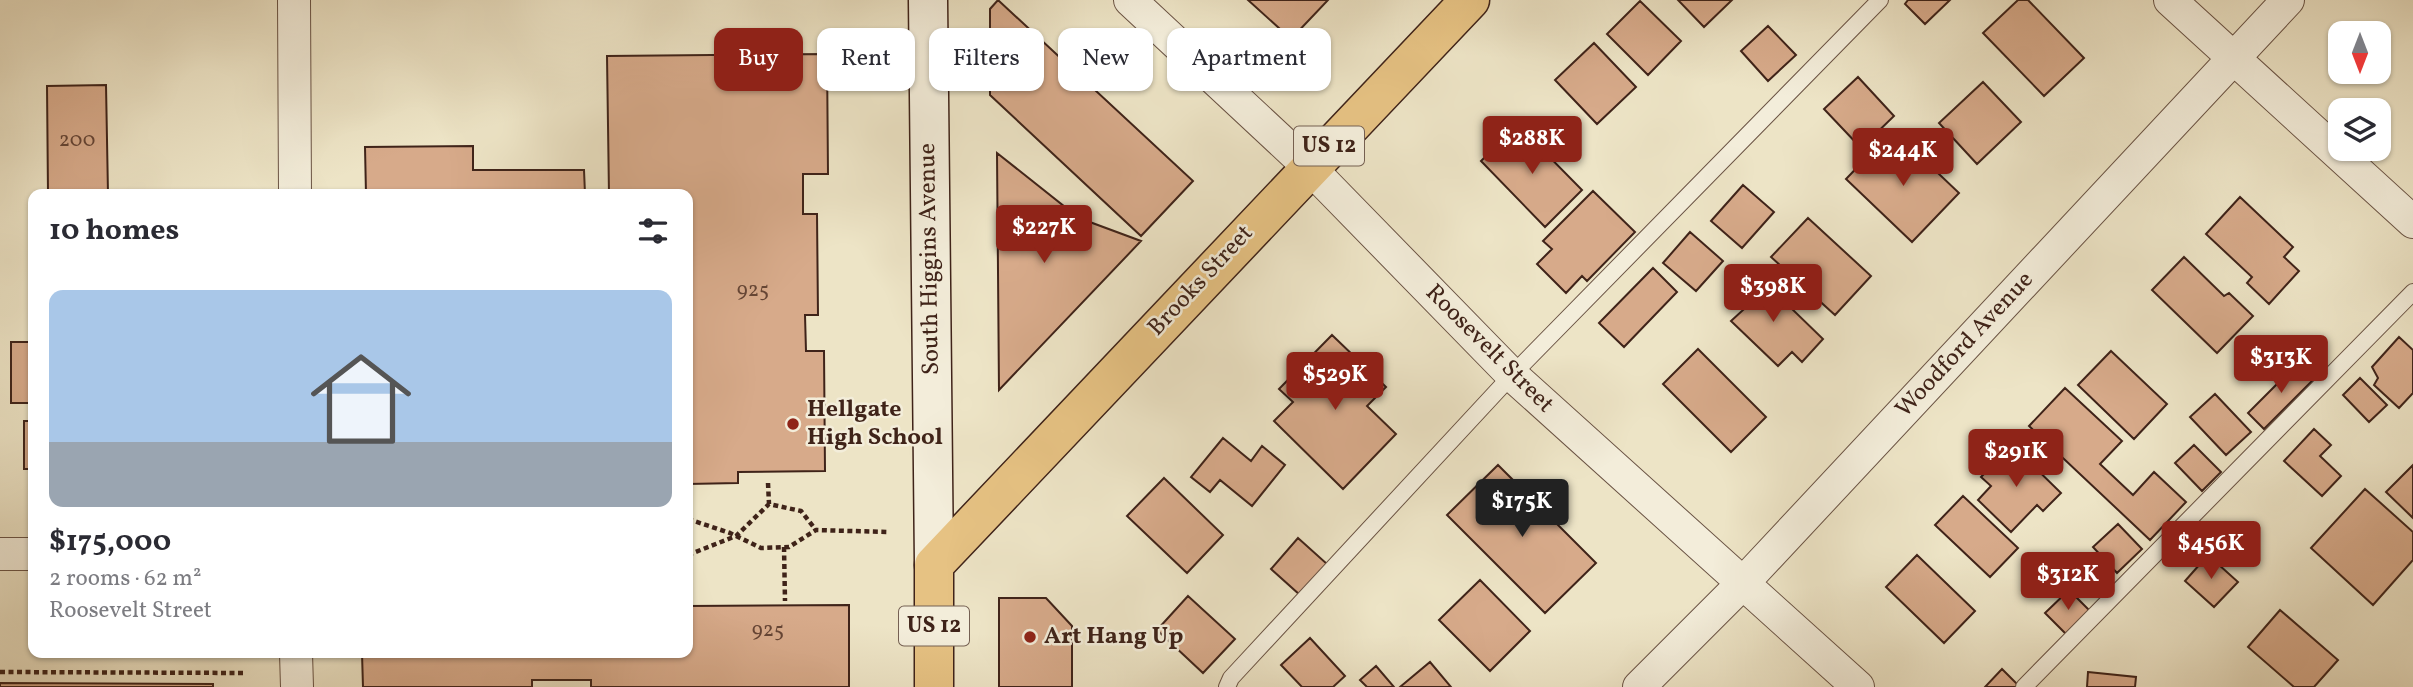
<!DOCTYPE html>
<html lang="en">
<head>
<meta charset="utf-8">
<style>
  :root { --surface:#fff; --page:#f7f7f7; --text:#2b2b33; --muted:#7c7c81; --line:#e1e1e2; --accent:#8f2418 }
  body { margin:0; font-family:Vollkorn,serif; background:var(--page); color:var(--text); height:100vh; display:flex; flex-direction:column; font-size:26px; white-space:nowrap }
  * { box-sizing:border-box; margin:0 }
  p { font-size:23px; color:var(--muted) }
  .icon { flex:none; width:38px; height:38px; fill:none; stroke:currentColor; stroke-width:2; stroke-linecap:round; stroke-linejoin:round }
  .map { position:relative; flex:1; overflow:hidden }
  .drawer { position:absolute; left:28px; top:189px; width:665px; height:469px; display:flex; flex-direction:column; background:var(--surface); border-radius:14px; box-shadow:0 2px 5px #0004 }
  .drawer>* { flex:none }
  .guide { position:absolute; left:714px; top:28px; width:665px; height:63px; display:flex; gap:14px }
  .needle { width:46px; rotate:180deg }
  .fabs { position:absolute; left:2328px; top:21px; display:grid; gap:14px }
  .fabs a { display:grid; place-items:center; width:63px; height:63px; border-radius:14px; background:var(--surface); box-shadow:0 2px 5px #0004; font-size:35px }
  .price { position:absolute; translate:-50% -60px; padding:0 16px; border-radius:7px; background:var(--accent); color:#fff; font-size:23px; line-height:46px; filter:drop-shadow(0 2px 4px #0008) }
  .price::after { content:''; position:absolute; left:50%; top:42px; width:21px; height:16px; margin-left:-10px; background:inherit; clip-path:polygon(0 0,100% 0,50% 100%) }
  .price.selected { background:#222; color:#fff }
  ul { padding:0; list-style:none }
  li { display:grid; align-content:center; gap:14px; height:371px; padding:0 21px }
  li+li { border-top:2px solid var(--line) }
  li span { display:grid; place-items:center; height:217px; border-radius:14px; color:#555 }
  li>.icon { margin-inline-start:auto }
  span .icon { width:126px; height:126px; fill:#fffc; stroke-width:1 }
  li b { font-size:30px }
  h2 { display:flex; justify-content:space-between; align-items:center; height:84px; padding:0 21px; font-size:30px }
  .chip { padding:0 24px; border-radius:14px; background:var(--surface); box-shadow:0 2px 5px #0004; font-size:24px; line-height:63px }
  .chip.selected { background:var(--accent); color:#fff }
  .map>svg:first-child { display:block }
  .building { fill:#d7aa8a; stroke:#3f2319; stroke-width:2 }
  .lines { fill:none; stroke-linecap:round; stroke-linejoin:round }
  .service-casing { stroke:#6a5344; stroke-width:18 }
  .minor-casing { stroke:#6a5344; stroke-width:34 }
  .secondary-casing { stroke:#3f2319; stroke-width:41 }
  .trunk-casing { stroke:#3f2319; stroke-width:41 }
  .path { stroke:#3f2319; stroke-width:4.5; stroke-dasharray:5 3.5; stroke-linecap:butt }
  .service { stroke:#f3edda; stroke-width:16 }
  .minor { stroke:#f3edda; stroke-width:32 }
  .secondary { stroke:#f3edda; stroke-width:38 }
  .trunk { stroke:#e6c283; stroke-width:38 }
  .poi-dot { fill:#8f2418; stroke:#f3edda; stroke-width:2.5 }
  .labels { text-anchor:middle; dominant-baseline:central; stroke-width:5; stroke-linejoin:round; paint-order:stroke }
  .number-label { font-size:21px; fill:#654535 }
  .shield { fill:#f3edda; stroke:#756053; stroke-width:2 }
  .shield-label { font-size:23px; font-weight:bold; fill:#3f2319 }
  .street-label { font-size:24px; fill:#3f2319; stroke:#f3edda }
  .poi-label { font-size:24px; font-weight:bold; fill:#3f2319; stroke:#f3edda; text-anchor:start }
</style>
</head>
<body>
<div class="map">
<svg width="2413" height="687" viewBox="0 0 2413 687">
  <rect width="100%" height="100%" fill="#ede4c6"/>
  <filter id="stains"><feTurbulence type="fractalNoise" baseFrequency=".00286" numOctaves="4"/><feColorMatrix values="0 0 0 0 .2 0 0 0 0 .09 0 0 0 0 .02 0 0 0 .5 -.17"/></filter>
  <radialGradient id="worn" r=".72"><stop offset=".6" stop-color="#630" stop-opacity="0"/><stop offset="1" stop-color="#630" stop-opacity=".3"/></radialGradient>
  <path class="building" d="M998 0 1193 181 1141 236 990 95V9Z
    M1248 0H1328L1291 39Z
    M1678 0H1732L1704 27Z
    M1908 0H1950L1925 24 1905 4Z
    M2018 0H2028L2084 58 2044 96 1983 33Z
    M1640 1 1681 41 1648 75 1607 34Z
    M1768 26 1796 55 1768 81 1741 51Z
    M1594 43 1636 87 1597 124 1555 80Z
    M827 54 828 174H803V214H817L818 315H805L806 351H824L825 471 738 472V483L688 484V194H609L607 56Z
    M1858 77 1894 116 1861 148 1824 109Z
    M1983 82 2021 122 1977 164 1939 123Z
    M106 85 108 194H48L47 86Z
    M1518 125 1582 190 1545 227 1481 161Z
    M1899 136 1959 193 1912 242 1846 179 1872 152 1878 158Z
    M473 146V170H584L585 194H366L365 147Z
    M997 153 1079 218 1141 241 999 390Z
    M1743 185 1774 212 1742 248 1711 221Z
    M1593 191 1635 232 1587 281 1582 276 1566 293 1537 264 1552 249 1543 241Z
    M2240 197 2293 247 2284 257 2299 271 2269 304 2247 283 2252 277 2206 234Z
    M1808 218 1871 276 1835 315 1771 257Z
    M1690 232 1723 261 1696 291 1663 263Z
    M2184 257 2224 296 2229 293 2253 316 2217 353 2152 290Z
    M1653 268 1677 292 1624 347 1599 323Z
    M1757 275 1823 339 1802 362 1792 352 1778 366 1731 321 1743 310 1732 300Z
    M1332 335 1386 387 1367 406 1396 434 1343 489 1274 421 1293 402 1279 389Z
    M2399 337 2413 350V393L2399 408 2374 385 2378 378 2372 367Z
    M11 342H33V403H11Z
    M1698 349 1766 417 1731 452 1663 384Z
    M2111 351 2167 404 2134 439 2078 385Z
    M2299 362 2315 378 2264 429 2248 413Z
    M2360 378 2387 405 2369 422 2343 395Z
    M2065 388 2122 441 2100 464 2133 495 2154 472 2186 502 2150 540 2029 426Z
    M2215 394 2251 432 2226 455 2190 417Z
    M24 421H33V469H24Z
    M2314 429 2331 445 2320 456 2341 476 2322 496 2284 461Z
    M1223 438 1251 461 1262 446 1285 465 1252 506 1220 480 1210 492 1191 477Z
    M2012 445 2061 493 2043 511 2037 505 2011 532 1978 500 1991 486 1981 477Z
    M2194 445 2221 472 2202 491 2175 463Z
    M1498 465 1596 563 1545 613 1447 515Z
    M2413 465V518L2386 492Z
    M1164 478 1223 535 1187 573 1127 516Z
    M2365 489 2413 532V560L2373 605 2311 548Z
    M1963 496 2018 548 1990 577 1935 525Z
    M2118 524 2142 549 2117 573 2093 547Z
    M1298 538 1327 564 1300 595 1271 569Z
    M1917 555 1975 611 1944 643 1886 587Z
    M2208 555 2238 582 2214 607 2185 581Z
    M1480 580 1530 631 1490 671 1439 620Z
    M2069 590 2090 611 2066 634 2045 613Z
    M1188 596 1235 639 1203 673 1157 630Z
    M999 598H1046L1072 626V687H999Z
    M849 605V687H591V680H532V687H363L362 653H688V606Z
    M2280 610 2338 660 2314 687H2294L2248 647Z
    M1310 638 1345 676 1333 687H1302L1281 665Z
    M1430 662 1451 687H1400Z
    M1376 666 1394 687H1367L1360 680Z
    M2002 669 2020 687H1985Z
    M2088 672 2136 677 2135 687H2087Z
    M0 683 213 684V687H0Z"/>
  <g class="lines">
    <g class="service-casing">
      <path id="service" d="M1227 687 1231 678 1512 375 1880 0
        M2024 687 2413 292"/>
    </g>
    <g class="minor-casing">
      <path id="minor" d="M294 0 295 194
        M1130 0 1309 167 1512 375 1858 687
        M2170 0 2413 222
        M0 554H33
        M296 653 297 687
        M1639 687 1742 584 2288 0"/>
    </g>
    <g class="secondary-casing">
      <path id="secondary" d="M928 0 934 565"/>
    </g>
    <g class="trunk-casing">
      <path id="trunk" d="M934 687V565L1470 0"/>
    </g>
    <path class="path" d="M768 483 769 504
      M688 519 730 533 761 548 789 547 816 530 887 532
      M784 547 785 601
      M688 555 736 536 769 504 801 511 816 530
      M0 672 246 673"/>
    <use href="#service" class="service"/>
    <use href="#minor" class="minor"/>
    <use href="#secondary" class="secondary"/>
    <use href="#trunk" class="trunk"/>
  </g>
  <g class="poi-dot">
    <circle cx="793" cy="424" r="7"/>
    <circle cx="1030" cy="637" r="7"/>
  </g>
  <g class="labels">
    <g class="number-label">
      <text x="77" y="140">200</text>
      <text x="753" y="290">925</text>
      <text x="768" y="630">925</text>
    </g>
    <g class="shield">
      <rect x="1294" y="126.5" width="70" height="39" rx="5"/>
      <rect x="899" y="606.5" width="70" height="39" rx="5"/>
    </g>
    <g class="shield-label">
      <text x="1329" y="146">US 12</text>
      <text x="934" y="626">US 12</text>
    </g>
    <g class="street-label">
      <text transform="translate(930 259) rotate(-91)">South Higgins Avenue</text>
      <text transform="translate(1201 281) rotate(-47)">Brooks Street</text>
      <text transform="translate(1965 345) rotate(-47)">Woodford Avenue</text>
      <text transform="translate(1489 349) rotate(45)">Roosevelt Street</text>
    </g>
    <g class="poi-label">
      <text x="807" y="410">Hellgate<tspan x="807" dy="28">High School</tspan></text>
      <text x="1044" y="637">Art Hang Up</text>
    </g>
  </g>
  <rect width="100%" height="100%" filter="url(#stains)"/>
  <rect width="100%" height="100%" fill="url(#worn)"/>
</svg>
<div class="fabs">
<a><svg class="needle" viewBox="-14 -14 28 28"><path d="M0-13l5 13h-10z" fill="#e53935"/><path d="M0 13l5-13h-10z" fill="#7c7c81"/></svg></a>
<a><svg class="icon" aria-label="layers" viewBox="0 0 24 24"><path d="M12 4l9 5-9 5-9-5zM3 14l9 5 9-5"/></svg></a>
</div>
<b class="price" style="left:1532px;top:176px">$288K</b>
<b class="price" style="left:1903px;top:188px">$244K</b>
<b class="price" style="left:1044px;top:265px">$227K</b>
<b class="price" style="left:1773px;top:324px">$398K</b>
<b class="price" style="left:2281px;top:395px">$313K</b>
<b class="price" style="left:1335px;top:412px">$529K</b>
<b class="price" style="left:2016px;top:489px">$291K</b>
<b class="price selected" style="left:1522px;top:539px">$175K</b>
<b class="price" style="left:2211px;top:581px">$456K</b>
<b class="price" style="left:2068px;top:612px">$312K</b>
<div class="guide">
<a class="chip selected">Buy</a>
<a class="chip">Rent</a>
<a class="chip">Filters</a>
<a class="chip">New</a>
<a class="chip">Apartment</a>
</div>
<section class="drawer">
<h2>10 homes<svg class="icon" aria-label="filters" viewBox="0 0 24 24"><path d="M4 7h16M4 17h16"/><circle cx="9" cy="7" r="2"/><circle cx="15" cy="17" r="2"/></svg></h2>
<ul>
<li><span style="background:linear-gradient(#a9c7e8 70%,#9aa5b1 0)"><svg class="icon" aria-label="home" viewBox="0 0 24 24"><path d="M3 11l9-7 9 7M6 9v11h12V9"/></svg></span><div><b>$175,000</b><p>2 rooms · 62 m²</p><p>Roosevelt Street</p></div></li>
</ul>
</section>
</div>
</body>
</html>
